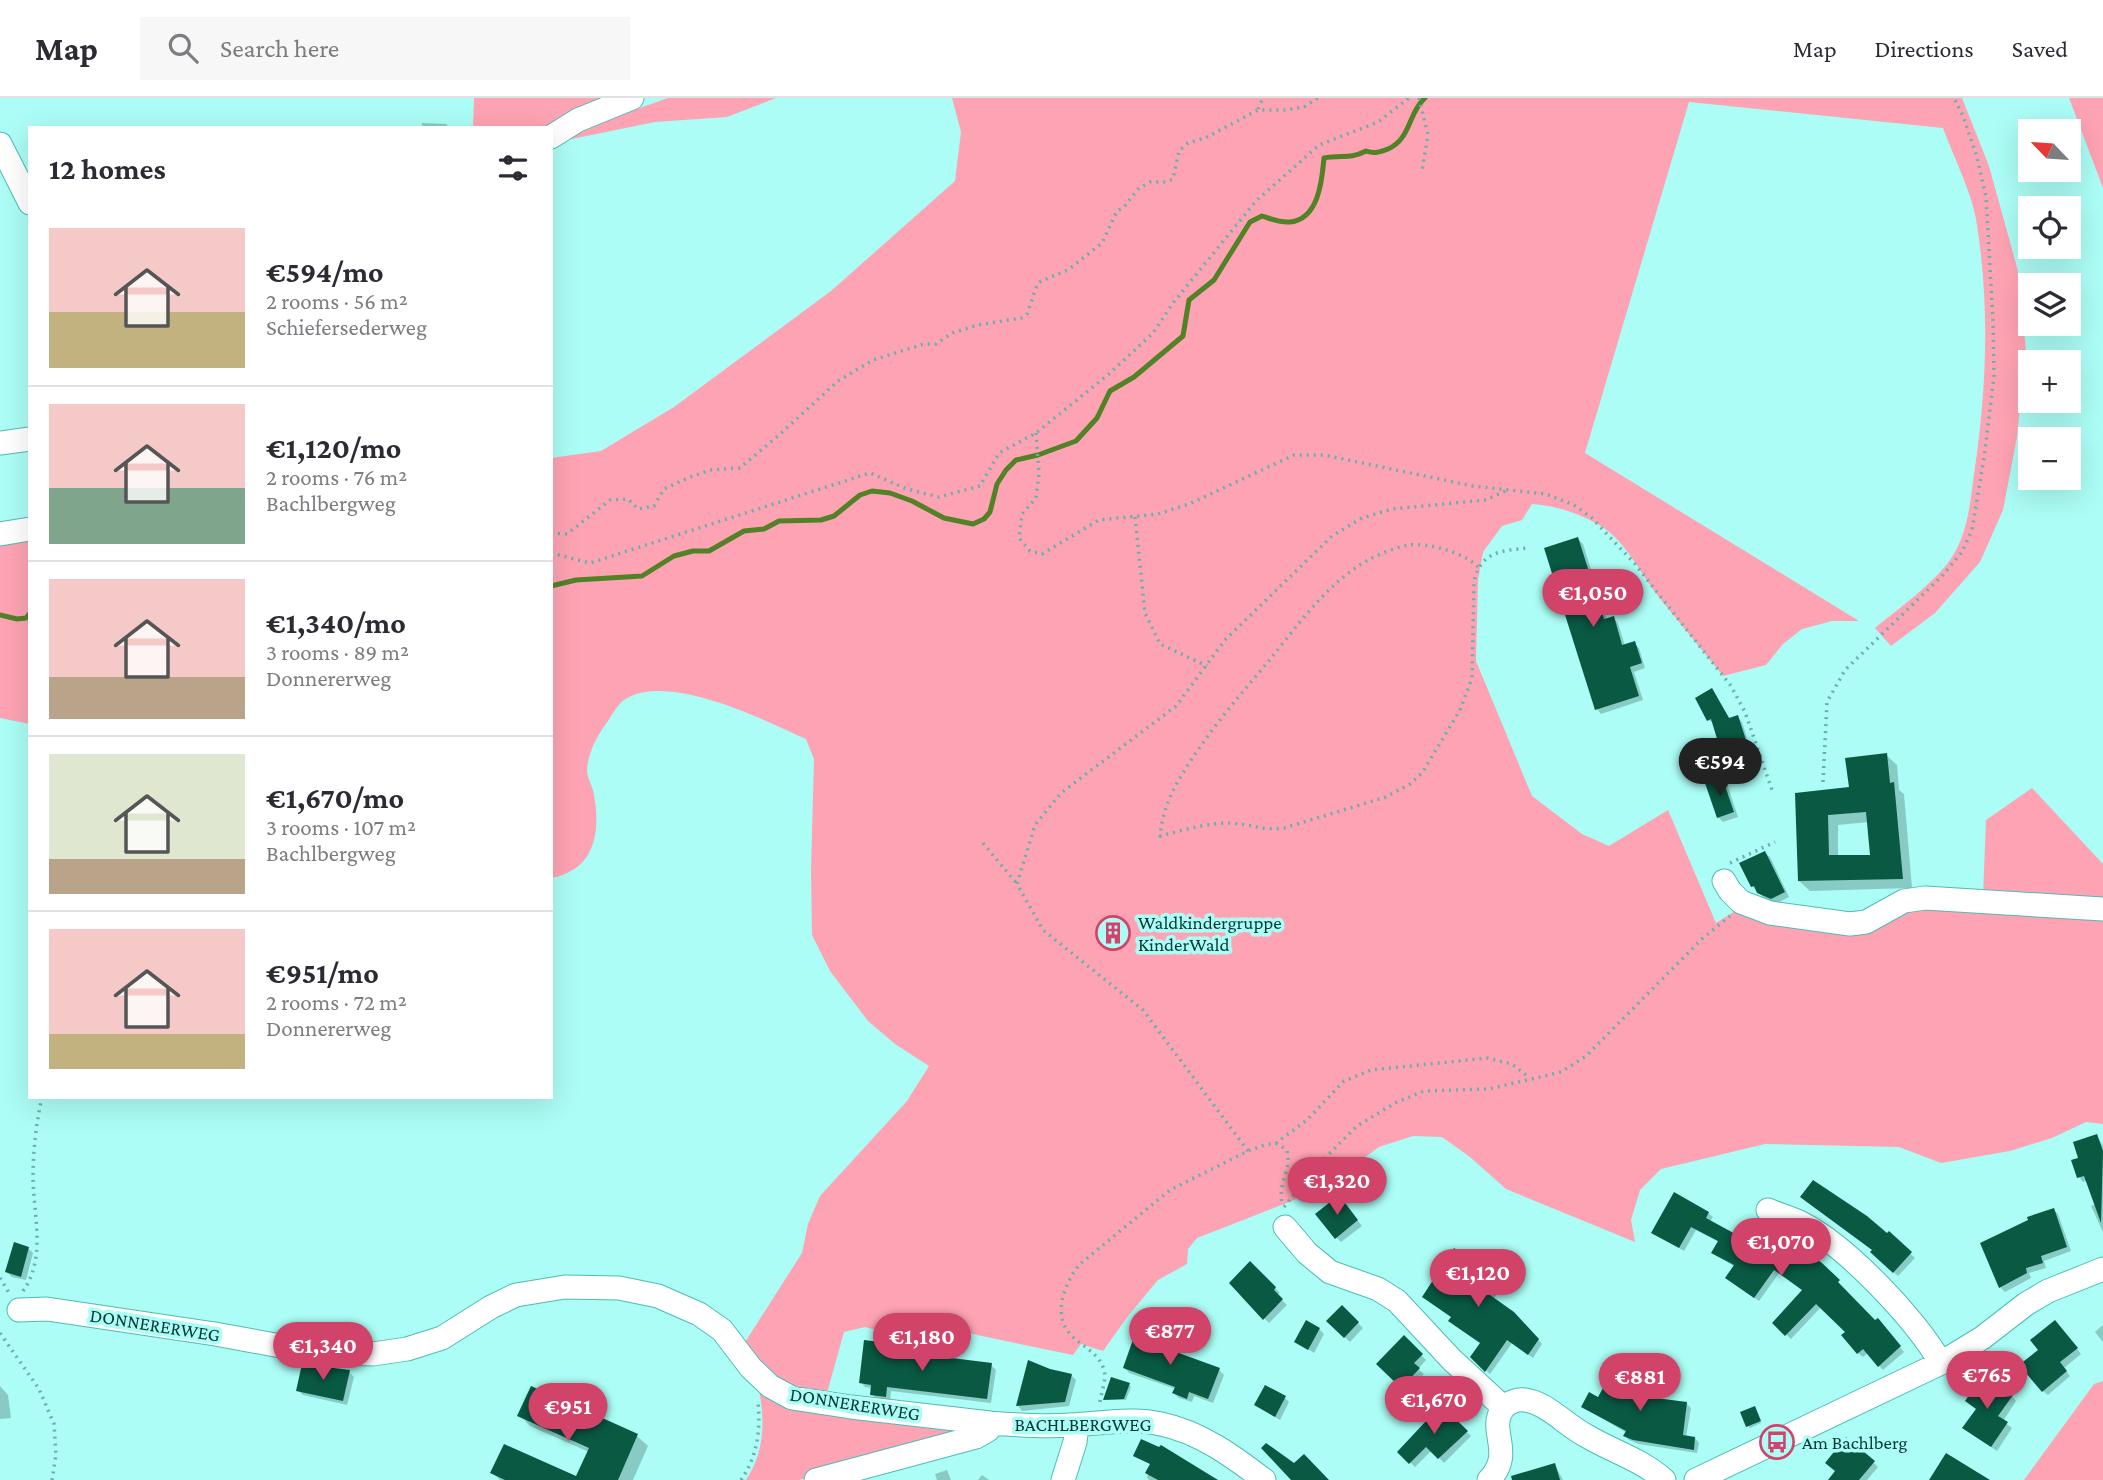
<!DOCTYPE html>
<html lang="en">
<head>
<meta charset="utf-8">
<style>
  :root { --surface:#fff; --page:#f7f7f7; --text:#2b2b33; --muted:#7c7c81; --line:#e1e1e2; --accent:#d2436a }
  body { margin:0; font-family:"Crimson Pro",serif; background:var(--page); color:var(--text); height:100vh; display:flex; flex-direction:column; font-size:26px; white-space:nowrap }
  * { box-sizing:border-box; margin:0 }
  p { font-size:23px; color:var(--muted) }
  .icon { flex:none; width:38px; height:38px; fill:none; stroke:currentColor; stroke-width:2; stroke-linecap:round; stroke-linejoin:round }
  .map { position:relative; flex:1; overflow:hidden }
  .sheet { position:absolute; left:28px; top:28px; width:525px; height:973px; display:flex; flex-direction:column; background:var(--surface); border-radius:0px; box-shadow:0 7px 28px #0002 }
  .sheet>* { flex:none }
  .needle { width:46px; rotate:295deg }
  .fabs { position:absolute; left:2018px; top:21px; display:grid; gap:14px }
  .fabs a { display:grid; place-items:center; width:63px; height:63px; border-radius:0px; background:var(--surface); box-shadow:0 7px 28px #0002; font-size:35px }
  .price { position:absolute; translate:-50% -60px; padding:0 16px; border-radius:24px; background:var(--accent); color:#fff; font-size:23px; line-height:46px; filter:drop-shadow(0 2px 4px #0008) }
  .price::after { content:''; position:absolute; left:50%; top:42px; width:21px; height:16px; margin-left:-10px; background:inherit; clip-path:polygon(0 0,100% 0,50% 100%) }
  .price.on { background:#222; color:#fff }
  ul { padding:0; list-style:none }
  li { display:flex; align-items:center; gap:21px; height:175px; padding:0 21px }
  li+li { border-top:2px solid var(--line) }
  li span { display:grid; place-items:center; flex:none; width:196px; height:140px; border-radius:0px; color:#555 }
  li>.icon { margin-inline-start:auto }
  span .icon { width:84px; height:84px; fill:#fffc; stroke-width:1 }
  li b { font-size:30px }
  h2 { display:flex; justify-content:space-between; align-items:center; height:84px; padding:0 21px; font-size:30px }
  header { display:flex; align-items:center; gap:42px; box-sizing:border-box; height:98px; padding:0 35px; background:var(--surface); border-bottom:2px solid var(--line) }
  header strong { font-size:33px }
  nav { display:flex; gap:38px; margin-inline-start:auto; font-size:24px }
  .search { width:490px; height:63px; background:var(--page); display:flex; align-items:center; gap:18px; box-sizing:border-box; padding:0 24px; border-radius:0px; color:var(--muted); font-size:26px }
  .map>svg:first-child { display:block }
  .green { fill:#fea3b3 }
  .shadow { fill:#0003; fill-rule:evenodd }
  .lines { fill:none; stroke-linecap:round; stroke-linejoin:round }
  .stream { stroke:#528226; stroke-width:5 }
  .building { fill:#095943; fill-rule:evenodd }
  .minor-casing { stroke:#4fbcb4; stroke-width:25 }
  .path { stroke:#6aafa9; stroke-width:3.5; stroke-dasharray:2 5; stroke-linecap:butt }
  .minor { stroke:#fff; stroke-width:23 }
  .labels { text-anchor:middle; dominant-baseline:central; stroke-width:7; stroke-linejoin:round; paint-order:stroke }
  .poi-label { font-size:19px; fill:#063835; stroke:#abfdf5; text-anchor:start }
  .street-label { font-size:19px; fill:#063835; stroke:#abfdf5 }
</style>
</head>
<body>
<header>
<strong>Map</strong>
<div class="search"><svg class="icon" aria-label="search" viewBox="0 0 24 24"><circle cx="10" cy="10" r="6"/><path d="M15 15l6 6"/></svg>Search here</div>
<nav><a>Map</a><a>Directions</a><a>Saved</a></nav>
</header>
<div class="map">
<svg width="2103" height="1382" viewBox="0 0 2103 1382">
  <rect width="100%" height="100%" fill="#abfdf5"/>
  <path class="green" d="M474 0H603L549 30H473Z
    M668 0H776L727 19 655 24 562 43 614 19Z
    M952 0H1962L1989 68 2018 173 2026 253 2017 339 2003 412 1980 464 1935 515 1891 548 1875 530C1898 511 1933 486 1950 462 1968 436 1970 406 1974 376 1987 291 1990 205 1976 121 1971 93 1953 57 1943 30L1689 4 1585 355 1859 523H1832L1802 531 1783 546 1766 567 1723 578C1702 551 1679 525 1658 498 1641 476 1627 446 1604 430 1584 417 1556 407 1532 406L1522 422 1502 428 1483 454 1478 482 1476 563 1532 698 1582 736 1609 748 1668 712 1716 825 1751 803 1862 820 1983 799 1986 722 2032 690 2103 766V1026L2086 1024 2052 1040 2010 1053 1941 1065 1899 1049 1765 1046 1661 1071 1640 1092 1631 1122 1635 1144 1506 1091 1470 1059 1442 1039 1413 1038 1379 1049 1346 1073 1292 1103 1197 1140 1188 1151 1187 1166 1158 1182 1128 1218 1103 1253 1081 1246 1073 1257 977 1237 896 1216 893 1237 865 1229 844 1234 825 1302 791 1295 742 1249 802 1155 808 1126 820 1098 907 1003 929 968 895 946 868 923 830 873 812 837 811 772 814 661 806 641C764 622 667 573 624 602 618 606 612 617 608 623 598 636 588 654 587 672 587 680 593 689 594 697 601 736 594 772 551 780V360L601 353 674 309 831 193 955 83 961 34Z
    M2069 0H2103V90Z
    M30 435V626L0 620V440Z
    M756 1279 768 1292 981 1330 969 1336 799 1382H746C767 1352 765 1313 756 1279Z
    M2103 1283V1382H2024L2094 1286Z"/>
  <path class="shadow" d="M422 25 446 26 450 30H422Z
    M1578 441 1583 446 1607 522 1613 520 1618 525 1625 548 1634 545 1639 550 1645 570 1634 574 1643 602 1601 616 1597 611Z
    M1712 592 1730 621 1737 619 1742 624 1755 666 1733 673 1728 669 1714 626 1709 622Z
    M1886 657 1897 667 1899 692 1904 696 1912 790 1810 793 1799 783 1797 696 1851 691ZM1869 724 1872 759H1838V727Z
    M1722 681 1727 686 1738 719 1723 724 1718 719Z
    M1765 755 1770 759 1789 799 1777 805 1764 800 1752 788Z
    M2097 1038 2103 1048V1134L2091 1108 2096 1106 2088 1082 2083 1084 2079 1079 2080 1061Z
    M1343 1104 1362 1128 1341 1144 1336 1139Z
    M2054 1112 2058 1116 2071 1153 2044 1163 2046 1170 2029 1175 2031 1180 2005 1194 2000 1189Z
    M1708 1115 1713 1119 1710 1124 1751 1147 1821 1166 1875 1225 1882 1227 1904 1254 1883 1272 1868 1255 1863 1259 1858 1255 1844 1237 1848 1234 1821 1209 1791 1241 1774 1225 1804 1193 1779 1175 1759 1203 1732 1184 1735 1169 1714 1155 1719 1144 1696 1132 1684 1153 1654 1135Z
    M1889 1135 1915 1160 1898 1178 1872 1154Z
    M28 1150 33 1155 26 1182 12 1179 7 1174Z
    M1250 1165 1280 1195 1277 1197 1287 1207 1269 1225 1254 1210Z
    M1499 1183 1503 1187 1493 1202 1513 1215 1542 1246 1533 1260 1512 1245 1490 1276 1472 1259 1481 1245 1455 1227Z
    M1342 1209 1363 1230 1350 1244 1328 1223Z
    M2103 1227V1244L2095 1234Z
    M2059 1229 2081 1256 2064 1270 2070 1278 2048 1297 2043 1293 2040 1252Z
    M1319 1231 1324 1236 1314 1255 1297 1244Z
    M1137 1235 1172 1247 1176 1251 1171 1254 1219 1272 1224 1277 1213 1305 1194 1298 1192 1304 1179 1300 1174 1295 1176 1291 1129 1275 1125 1270Z
    M1404 1239 1426 1262 1418 1271 1424 1276 1407 1294 1378 1266Z
    M879 1246 884 1254 991 1267 996 1272 991 1305 891 1293 890 1303 877 1301 872 1296 873 1290 865 1289 861 1284Z
    M1029 1265 1049 1273 1071 1277 1076 1282 1069 1308 1022 1313 1018 1308Z
    M1615 1271 1643 1288 1637 1299 1686 1305 1691 1310 1686 1339 1695 1340 1699 1345 1697 1355 1639 1346 1629 1342 1625 1338 1627 1335 1583 1309 1599 1302Z
    M349 1274 354 1279 347 1307 303 1297 298 1292Z
    M1129 1287 1131 1289 1126 1302H1105Z
    M0 1288 8 1297 11 1320 0 1321Z
    M2012 1298 2016 1303 2003 1323 2012 1330 1997 1353 1970 1335Z
    M1285 1300 1289 1304 1280 1322 1256 1307Z
    M1441 1310 1471 1338 1444 1365 1432 1352 1415 1369 1400 1354Z
    M1756 1312 1761 1325 1750 1330 1748 1328Z
    M520 1317 637 1338 648 1348 633 1382H500L493 1375 577 1380 589 1354 530 1328Z
    M1135 1357 1206 1382H1149L1147 1379 1152 1367Z
    M1873 1364 1878 1369 1867 1382H1830Z
    M1555 1367 1563 1382H1537Z
    M947 1372 951 1382H937L935 1376Z
    M982 1377 989 1382H978Z"/>
  <g class="lines">
    <path class="stream" d="M551 488 576 482 642 478 674 458 693 453H709L744 433 764 431 779 423 821 422 834 418 860 397 872 393 890 395 912 403 944 420 973 426 984 421 990 414 997 386 1006 372 1016 362 1038 357 1076 343 1097 320 1110 293 1134 279 1183 238 1189 202 1214 182 1250 124 1262 118C1271 121 1280 125 1290 124 1319 121 1322 82 1324 60 1340 56 1349 62 1366 53 1375 56 1380 54 1388 51 1411 41 1408 15 1425 0
      M0 517 17 521 26 520 30 515"/>
  </g>
  <path class="building" d="M1578 439 1604 521 1614 518 1622 547 1635 543 1642 565 1630 569 1639 598 1595 612 1544 450Z
    M1712 590 1729 620 1738 617 1752 661 1726 670 1711 621 1707 623 1695 600Z
    M1887 655 1890 685 1894 684 1903 781 1798 783 1795 695 1849 689 1845 660ZM1866 714 1870 757H1829L1828 717Z
    M1722 679 1734 714 1717 720 1705 685Z
    M1765 753 1785 794 1771 801 1757 795 1754 788 1751 789 1739 765Z
    M2097 1036 2103 1053 2101 1125 2084 1078 2077 1080 2071 1062 2078 1060 2073 1044Z
    M1813 1082 1867 1118 1887 1135 1889 1133 1912 1154 1893 1175 1870 1154 1872 1152 1800 1099Z
    M1674 1094 1709 1114 1706 1120 1750 1144 1756 1136 1785 1156 1793 1145 1822 1165 1840 1182 1838 1184 1875 1222 1878 1220 1901 1248 1878 1269 1863 1251 1857 1256 1841 1237 1845 1234 1816 1206 1785 1238 1772 1225 1802 1192 1774 1172 1754 1200 1725 1180 1734 1167 1711 1155 1718 1143 1691 1129 1679 1150 1651 1135Z
    M1339 1097 1358 1122 1335 1141 1315 1116Z
    M2054 1110 2067 1149 2041 1158 2043 1165 2026 1170 2027 1175 1999 1190 1980 1145 2028 1122 2027 1119Z
    M14 1144 29 1149 21 1179 5 1174Z
    M1454 1150 1500 1182 1490 1197 1514 1214 1539 1241 1528 1257 1507 1242 1485 1274 1470 1259 1480 1245 1448 1223 1451 1219 1422 1199Z
    M1250 1163 1276 1189 1274 1192 1283 1201 1263 1222 1229 1185Z
    M1342 1207 1359 1224 1344 1240 1326 1223Z
    M1306 1222 1320 1230 1308 1252 1294 1244Z
    M2055 1222 2078 1250 2060 1264 2067 1273 2042 1294 2019 1267 2038 1252 2030 1242Z
    M1136 1233 1173 1246 1165 1250 1220 1270 1208 1301 1189 1294 1187 1301 1172 1295 1175 1289 1123 1270Z
    M1404 1237 1423 1256 1414 1265 1420 1270 1401 1290 1376 1266Z
    M864 1242 880 1244 879 1251 992 1265 987 1301 887 1289 886 1299 870 1297 871 1287 859 1285Z
    M1028 1262 1050 1271 1072 1276 1065 1304 1016 1308Z
    M302 1266 350 1272 343 1303 296 1293Z
    M1615 1269 1639 1282 1632 1297 1687 1304 1683 1337 1695 1339 1694 1352 1633 1342 1623 1338 1626 1333 1581 1309 1589 1294 1598 1299Z
    M1983 1277 2013 1297 1998 1318 2008 1324 1991 1349 1962 1330 1976 1311 1965 1303Z
    M1111 1279 1130 1285 1124 1301 1103 1302Z
    M1265 1287 1286 1298 1275 1319 1254 1307Z
    M531 1288 638 1336 618 1382H505L490 1375 504 1346 576 1378 589 1350 517 1318Z
    M1441 1307 1468 1333 1438 1361 1426 1349 1409 1366 1397 1354Z
    M1755 1308 1761 1323 1746 1329 1740 1314Z
    M1846 1339 1875 1363 1859 1382H1828L1835 1373 1825 1365Z
    M1141 1341 1159 1349 1161 1347 1218 1382H1158L1145 1375 1150 1366 1133 1358Z
    M1266 1345 1294 1365 1304 1356 1329 1382H1291L1261 1350Z
    M1946 1355 1990 1382H1929Z
    M1555 1365 1560 1382H1512L1511 1378Z"/>
  <g class="lines">
    <g class="minor-casing">
      <path id="minor" d="M551 39 578 22 632 0
        M0 46 30 105
        M0 345 30 341
        M0 436 30 431
        M1724 783 1730 793 1741 804 1770 815 1850 826 1866 824 1904 803 1925 800 2103 811
        M1768 1112C1779 1117 1792 1120 1803 1126 1849 1150 1915 1221 1941 1265
        M1285 1129 1307 1155 1330 1174 1378 1191 1397 1203 1452 1262 1503 1309
        M19 1212 47 1211 215 1236 313 1254 373 1256 407 1251 442 1240 491 1209 516 1197 565 1189 619 1190 658 1198 699 1216 722 1232 751 1270 770 1288 792 1300 851 1309 990 1325
        M816 1382 976 1339 988 1332 990 1325C1017 1327 1043 1329 1070 1327 1100 1326 1132 1319 1161 1326 1200 1334 1234 1359 1264 1382
        M1063 1382 1075 1344 1077 1327
        M1489 1382C1515 1355 1488 1333 1502 1312 1506 1305 1516 1301 1525 1302 1547 1305 1566 1327 1585 1337 1611 1353 1641 1361 1664 1382
        M1696 1382 1941 1265 1982 1240 2026 1206 2048 1193 2103 1171"/>
    </g>
    <path class="path" d="M1419 0 1428 37 1422 72
      M1258 11 1263 0
      M1036 335 1039 376 1036 400 1022 416 1019 440 1030 453 1042 456 1099 422 1158 416 1189 406 1294 357H1324L1473 388 1546 396 1574 407 1592 420 1635 466 1731 588 1745 614 1773 695
      M1135 419 1145 515 1160 546 1207 568
      M551 435 567 436 610 402 628 401 638 411 654 408 664 391 688 380 710 372 740 370 779 337 838 283 873 262 924 246H936L952 235 978 227 1021 220 1027 216 1037 187 1041 183 1068 172 1102 145 1117 113 1124 109 1139 90 1150 84H1166L1173 81 1179 53 1188 45 1205 40 1258 12H1286L1304 9 1318 0
      M551 455 590 465 870 375 907 391 939 399 980 388 999 355 1036 335 1109 276 1153 235 1173 205 1256 103 1319 47 1378 24 1409 0
      M1478 469C1466 455 1426 444 1409 447 1396 449 1379 456 1368 462 1327 485 1297 528 1268 564 1235 603 1201 642 1176 687 1167 703 1162 720 1160 738 1183 732 1207 725 1230 725 1250 726 1264 733 1284 730L1386 699 1410 686 1422 675 1460 612 1472 580 1474 483C1482 453 1500 453 1528 450
      M1823 684 1827 604 1845 572 1942 478 1962 454 1972 432 1984 360 1994 278 1993 222 1986 99 1977 59 1963 18 1954 0
      M983 745 1017 786
      M1730 765 1775 744
      M1276 1045 1287 1052C1292 1074 1276 1086 1283 1108
      M1248 1053 1143 912 1043 832 1017 786 1035 727 1061 695 1176 608 1225 542 1332 438 1362 420 1392 411 1485 402 1508 392
      M1284 1109 1315 1070 1357 1028 1395 1005 1424 993 1489 991 1561 974 1586 958 1703 840 1730 818
      M0 1180 9 1195
      M23 1193C46 1161 34 1119 33 1081 33 1053 36 1026 42 999
      M0 1235 39 1291 54 1326 56 1357 52 1382
      M1100 1304C1101 1294 1107 1282 1104 1272 1099 1254 1082 1249 1070 1236 1052 1216 1065 1184 1080 1166L1170 1092 1248 1053 1264 1047 1276 1045 1307 1022 1344 983 1371 972 1487 960 1512 966 1530 980
      M741 1382C757 1359 761 1332 758 1304"/>
    <use href="#minor" class="minor"/>
  </g>
  <defs>
    <g id="building-ring" transform="scale(1.75)"><circle r="9.5" fill="#abfdf5" stroke="#d2436a" stroke-width="1.5"/><path d="M-4-6H4V6H1V3H-1V6H-4ZM-2.5-4.3h1.7v1.8h-1.7ZM.8-4.3h1.7v1.8H.8ZM-2.5-1h1.7V.8h-1.7ZM.8-1h1.7V.8H.8Z" fill="#d2436a"/></g>
    <g id="bus-ring" transform="scale(1.75)"><circle r="9.5" fill="#abfdf5" stroke="#d2436a" stroke-width="1.5"/><path d="M-5-6H5V4H4V6H2V4H-2V6H-4V4H-5ZM-3.5-4V0h7V-4ZM-3.5 1.2v1.5H-2V1.2ZM2 1.2v1.5H3.5V1.2Z" fill="#d2436a"/></g>
  </defs>
  <g fill-rule="evenodd">
    <use href="#building-ring" x="1113" y="835"/>
    <use href="#bus-ring" x="1777" y="1344"/>
  </g>
  <g class="labels">
    <g class="poi-label">
      <text x="1138" y="824">Waldkindergruppe<tspan x="1138" dy="22">KinderWald</tspan></text>
      <text x="1802" y="1344">Am Bachlberg</text>
    </g>
    <g class="street-label">
      <text transform="translate(155 1227) rotate(9)">DONNERERWEG</text>
      <text transform="translate(855 1306) rotate(9)">DONNERERWEG</text>
      <text x="1083" y="1326">BACHLBERGWEG</text>
    </g>
  </g>
</svg>
<div class="fabs">
<a><svg class="needle" viewBox="-14 -14 28 28"><path d="M0-13l5 13h-10z" fill="#e53935"/><path d="M0 13l5-13h-10z" fill="#7c7c81"/></svg></a>
<a><svg class="icon" aria-label="locate" viewBox="0 0 24 24"><circle cx="12" cy="12" r="6"/><path d="M12 2v4M12 18v4M2 12h4M18 12h4"/></svg></a>
<a><svg class="icon" aria-label="layers" viewBox="0 0 24 24"><path d="M12 4l9 5-9 5-9-5zM3 14l9 5 9-5"/></svg></a>
<a>+</a>
<a>−</a>
</div>
<b class="price" style="left:1593px;top:531px">€1,050</b>
<b class="price on" style="left:1720px;top:700px">€594</b>
<b class="price" style="left:1337px;top:1119px">€1,320</b>
<b class="price" style="left:1781px;top:1180px">€1,070</b>
<b class="price" style="left:1478px;top:1211px">€1,120</b>
<b class="price" style="left:1170px;top:1269px">€877</b>
<b class="price" style="left:922px;top:1275px">€1,180</b>
<b class="price" style="left:323px;top:1284px">€1,340</b>
<b class="price" style="left:1987px;top:1313px">€765</b>
<b class="price" style="left:1640px;top:1315px">€881</b>
<b class="price" style="left:1434px;top:1338px">€1,670</b>
<b class="price" style="left:568px;top:1345px">€951</b>
<section class="sheet">
<h2>12 homes<svg class="icon" aria-label="filters" viewBox="0 0 24 24"><path d="M4 7h16M4 17h16"/><circle cx="9" cy="7" r="2"/><circle cx="15" cy="17" r="2"/></svg></h2>
<ul>
<li><span style="background:linear-gradient(#f6c9c9 60%,#c2b280 0)"><svg class="icon" aria-label="home" viewBox="0 0 24 24"><path d="M3 11l9-7 9 7M6 9v11h12V9"/></svg></span><div><b>€594/mo</b><p>2 rooms · 56 m²</p><p>Schiefersederweg</p></div></li>
<li><span style="background:linear-gradient(#f6c9c9 60%,#7fa58c 0)"><svg class="icon" aria-label="home" viewBox="0 0 24 24"><path d="M3 11l9-7 9 7M6 9v11h12V9"/></svg></span><div><b>€1,120/mo</b><p>2 rooms · 76 m²</p><p>Bachlbergweg</p></div></li>
<li><span style="background:linear-gradient(#f6c9c9 70%,#b9a48a 0)"><svg class="icon" aria-label="home" viewBox="0 0 24 24"><path d="M3 11l9-7 9 7M6 9v11h12V9"/></svg></span><div><b>€1,340/mo</b><p>3 rooms · 89 m²</p><p>Donnererweg</p></div></li>
<li><span style="background:linear-gradient(#dfe7d0 75%,#b9a48a 0)"><svg class="icon" aria-label="home" viewBox="0 0 24 24"><path d="M3 11l9-7 9 7M6 9v11h12V9"/></svg></span><div><b>€1,670/mo</b><p>3 rooms · 107 m²</p><p>Bachlbergweg</p></div></li>
<li><span style="background:linear-gradient(#f6c9c9 75%,#c2b280 0)"><svg class="icon" aria-label="home" viewBox="0 0 24 24"><path d="M3 11l9-7 9 7M6 9v11h12V9"/></svg></span><div><b>€951/mo</b><p>2 rooms · 72 m²</p><p>Donnererweg</p></div></li>
</ul>
</section>
</div>
</body>
</html>
